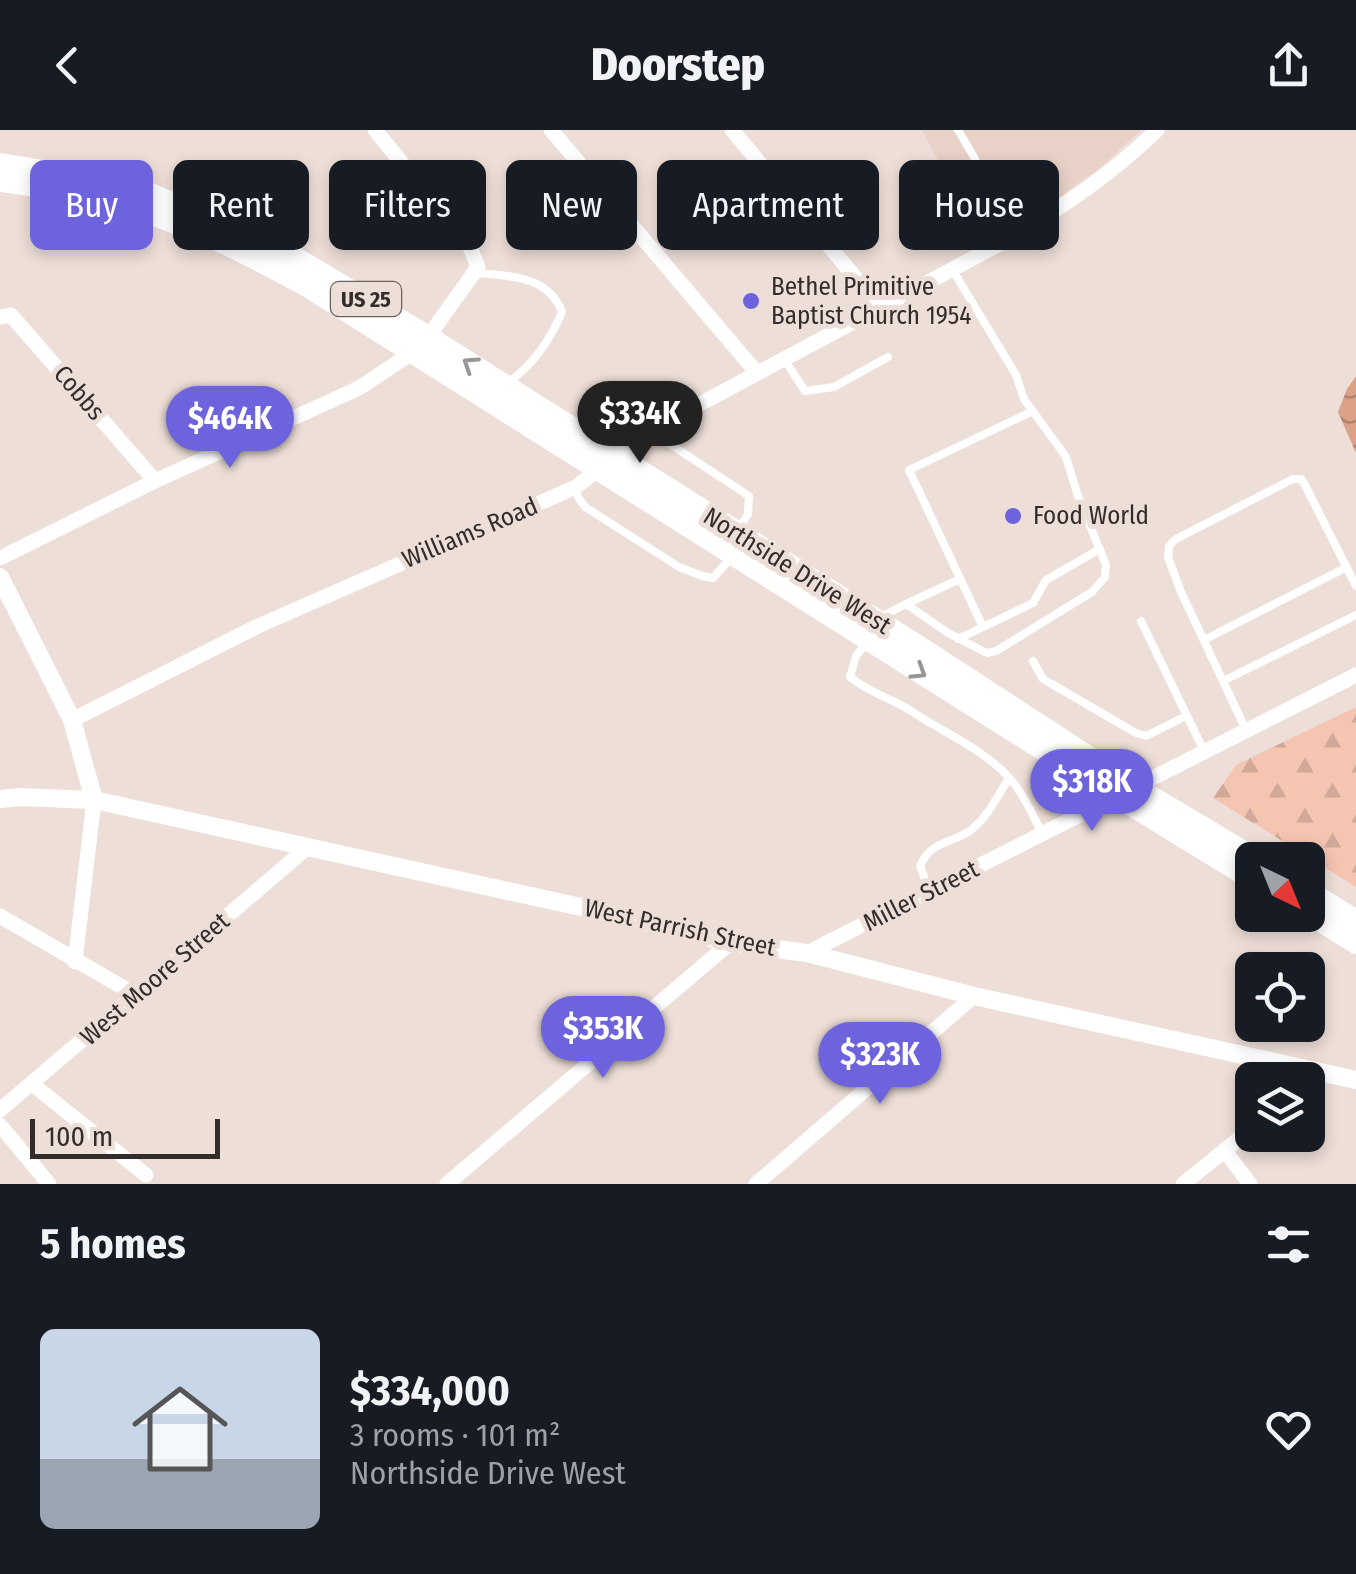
<!DOCTYPE html>
<html lang="en">
<head>
<meta charset="utf-8">
<style>
  :root { --surface:#171b24; --page:#242831; --text:#f1f3f6; --muted:#9ea1a6; --line:#363941; --accent:#6c63dd }
  body { margin:0; font-family:"Fira Sans Condensed",sans-serif; background:var(--page); color:var(--text); height:100vh; display:flex; flex-direction:column; font-size:38px; white-space:nowrap }
  * { box-sizing:border-box; margin:0 }
  p { font-size:32px; color:var(--muted) }
  .icon { flex:none; width:55px; height:55px; fill:none; stroke:currentColor; stroke-width:2; stroke-linecap:round; stroke-linejoin:round }
  .map { position:relative; height:1054px; overflow:hidden }
  .drawer { display:flex; flex-direction:column; background:var(--surface); flex:1 }
  .drawer>* { flex:none }
  .top-card { position:absolute; left:30px; top:30px; width:1298px; height:90px; display:flex; gap:20px }
  .needle { width:65px; rotate:137deg }
  .buttons { position:absolute; left:1235px; top:712px; display:grid; gap:20px }
  .buttons a { display:grid; place-items:center; width:90px; height:90px; border-radius:15px; background:var(--surface); box-shadow:0 5px 15px #0003; font-size:50px }
  .scale { position:absolute; left:30px; bottom:25px; width:190px; box-sizing:border-box; padding-left:10px; border:5px solid #322c2a; border-top:0; font-size:28px; line-height:35px; white-space:nowrap; color:#322c2a; -webkit-text-stroke:8px #edded7; paint-order:stroke }
  .price { position:absolute; translate:-50% -85px; padding:0 22px; border-radius:35px; background:var(--accent); color:#fff; font-size:32px; line-height:65px; filter:drop-shadow(0 2px 5px #0008) }
  .price::after { content:''; position:absolute; left:50%; top:60px; width:30px; height:22px; margin-left:-15px; background:inherit; clip-path:polygon(0 0,100% 0,50% 100%) }
  .price.active { background:#222; color:#fff }
  ul { padding:0; list-style:none }
  li { display:flex; align-items:center; gap:30px; height:250px; padding:0 40px }
  li+li { border-top:2px solid var(--line) }
  li span { display:grid; place-items:center; flex:none; width:280px; height:200px; border-radius:15px; color:#555 }
  li>.icon { margin-inline-start:auto }
  span .icon { width:120px; height:120px; fill:#fffc; stroke-width:1 }
  li b { font-size:42px }
  h2 { display:flex; justify-content:space-between; align-items:center; height:120px; padding:0 40px; font-size:42px }
  .pill { padding:0 35px; border-radius:15px; background:var(--surface); box-shadow:0 5px 15px #0003; font-size:35px; line-height:90px }
  .pill.active { background:var(--accent); color:#fff }
  header { display:flex; justify-content:space-between; align-items:center; height:130px; padding:0 40px; background:var(--surface); font-size:45px; font-weight:800 }
  .map>svg:first-child { display:block }
  .built { fill:#e8d1c7 }
  .forest { fill:url(#forest-firs) }
  .water { fill:url(#water-waves) }
  .lines { fill:none; stroke-linecap:round; stroke-linejoin:round }
  .service { stroke:#fff; stroke-width:8 }
  .minor { stroke:#fff; stroke-width:15 }
  .tertiary { stroke:#fff; stroke-width:18 }
  .primary { stroke:#fff; stroke-width:22 }
  .oneway { stroke:#989694 }
  .poi-dot { fill:#6c63dd; stroke:#edded7; stroke-width:4 }
  .labels { text-anchor:middle; dominant-baseline:central; stroke-width:10; stroke-linejoin:round; paint-order:stroke }
  .shield { fill:#edded7; stroke:#6a615e; stroke-width:2.5 }
  .shield-label { font-size:22px; font-weight:bold; fill:#322c2a }
  .poi-label { font-size:25px; fill:#322c2a; stroke:#edded7; text-anchor:start }
  .street-label { font-size:25px; fill:#322c2a; stroke:#edded7 }
</style>
</head>
<body>
<header><svg class="icon" aria-label="back" viewBox="0 0 24 24"><path d="M15 5l-7 7 7 7"/></svg>Doorstep<svg class="icon" aria-label="share" viewBox="0 0 24 24"><path d="M12 15V3M7 8l5-5 5 5M5 13v7h14v-7"/></svg></header>
<div class="map">
<svg width="1356" height="1054" viewBox="0 0 1356 1054">
  <defs>
    <pattern id="forest-firs" width="22" height="20" patternUnits="userSpaceOnUse" patternTransform="scale(2.5)"><rect width="22" height="20" fill="#f4c5b1"/><path d="M5 1l3.5 6h-7zM16 11l3.5 6h-7z" fill="#d2a998"/></pattern>
    <pattern id="water-waves" width="16" height="10" patternUnits="userSpaceOnUse" patternTransform="scale(2.5)"><rect width="16" height="10" fill="#dba187"/><path d="M0 5q4-4 8 0t8 0" fill="none" stroke="#b2836f"/></pattern>
  </defs>
  <rect width="100%" height="100%" fill="#edded7"/>
  <path class="built" d="M922 0H1141L1097 40 1041 80 982 113Z"/>
  <path class="forest" d="M1356 577V757L1213 668 1236 635Z"/>
  <path class="water" d="M1356 246V323L1338 282 1347 259Z"/>
  <g class="lines">
    <path class="service" d="M958 0 974 27 1010 108
      M475 143C509 146 548 145 562 182 550 210 533 236 507 253
      M784 229 805 261 834 257 888 227
      M650 301 749 366 748 384 738 400
      M576 358 578 367 585 377 679 437 702 446 713 448 731 428
      M906 474 960 449
      M879 488 906 474 948 503 979 519 987 523 996 521 1092 462 1105 447 1106 435 1078 366 1066 327 1024 269 1016 245 952 139
      M1141 491 1204 621
      M983 497 909 340 1033 281
      M958 509 1033 473 1046 450 1100 419
      M1204 510 1347 437
      M867 512 856 526 850 547C869 563 891 568 911 581 944 603 986 620 1012 651 1026 668 1033 686 1043 705
      M1033 531 1043 549 1136 603 1146 606 1186 586
      M1223 551 1356 485
      M1246 600 1181 462 1168 427 1169 416 1176 409 1293 349H1301L1305 355 1356 456
      M929 760 920 736C931 710 952 714 971 700 988 687 998 665 1009 648"/>
    <path class="minor" d="M551 0 757 243
      M732 0 880 177
      M0 187 11 185 155 351
      M0 428 155 351 359 258 413 222 428 207 478 137 469 115 375 0
      M72 590 258 496 576 357 640 306 1007 110C1061 78 1112 44 1157 0
      M0 786 136 865
      M807 823 1356 545
      M75 832 94 670
      M32 954 146 1045
      M0 980 308 717
      M0 995 49 1054
      M1225 1021 1250 1054
      M447 1054 730 813
      M756 1054 974 866
      M1183 1054 1252 998"/>
    <path class="tertiary" d="M0 447 72 590 94 670
      M0 669 21 667 94 670 608 783 730 813 807 823 974 866 1356 950"/>
    <path class="primary" d="M0 34 93 49 150 64 282 120 428 207 921 518 1133 656 1257 730
      M0 51C73 60 148 79 215 109 245 122 274 139 304 154L1115 665 1252 749
      M1308 761 1356 791
      M1308 783 1356 813"/>
  </g>
  <defs><path id="oneway-chevron" d="M-2-3.5L2.5 0L-2 3.5" fill="none" stroke-width="1.6" stroke-linecap="round" stroke-linejoin="round" transform="scale(2.5)"/></defs>
  <g class="oneway">
    <use href="#oneway-chevron" transform="translate(470 234) rotate(-147)"/>
    <use href="#oneway-chevron" transform="translate(919 542) rotate(32)"/>
  </g>
  <g class="poi-dot">
    <circle cx="751" cy="171" r="10"/>
    <circle cx="1013" cy="386" r="10"/>
  </g>
  <g class="labels">
    <rect class="shield" x="331" y="152" width="70" height="34" rx="8"/>
    <g class="shield-label">
      <text x="366" y="169">US 25</text>
    </g>
    <g class="poi-label">
      <text x="771" y="157">Bethel Primitive<tspan x="771" dy="29">Baptist Church 1954</tspan></text>
      <text x="1033" y="386">Food World</text>
    </g>
    <g class="street-label">
      <text transform="translate(79 263) rotate(49)">Cobbs</text>
      <text transform="translate(470 403) rotate(-23)">Williams Road</text>
      <text transform="translate(797 441) rotate(32)">Northside Drive West</text>
      <text transform="translate(921 766) rotate(-27)">Miller Street</text>
      <text transform="translate(680 798) rotate(12)">West Parrish Street</text>
      <text transform="translate(155 849) rotate(-41)">West Moore Street</text>
    </g>
  </g>
</svg>
<div class="buttons">
<a><svg class="needle" viewBox="-14 -14 28 28"><path d="M0-13l5 13h-10z" fill="#e53935"/><path d="M0 13l5-13h-10z" fill="#9ea1a6"/></svg></a>
<a><svg class="icon" aria-label="locate" viewBox="0 0 24 24"><circle cx="12" cy="12" r="6"/><path d="M12 2v4M12 18v4M2 12h4M18 12h4"/></svg></a>
<a><svg class="icon" aria-label="layers" viewBox="0 0 24 24"><path d="M12 4l9 5-9 5-9-5zM3 14l9 5 9-5"/></svg></a>
</div>
<div class="scale">100 m</div>
<b class="price active" style="left:640px;top:336px">$334K</b>
<b class="price" style="left:230px;top:341px">$464K</b>
<b class="price" style="left:1092px;top:704px">$318K</b>
<b class="price" style="left:603px;top:951px">$353K</b>
<b class="price" style="left:880px;top:977px">$323K</b>
<div class="top-card">
<a class="pill active">Buy</a>
<a class="pill">Rent</a>
<a class="pill">Filters</a>
<a class="pill">New</a>
<a class="pill">Apartment</a>
<a class="pill">House</a>
</div>
</div>
<section class="drawer">
<h2>5 homes<svg class="icon" aria-label="filters" viewBox="0 0 24 24"><path d="M4 7h16M4 17h16"/><circle cx="9" cy="7" r="2"/><circle cx="15" cy="17" r="2"/></svg></h2>
<ul>
<li><span style="background:linear-gradient(#c9d6e8 65%,#9aa5b1 0)"><svg class="icon" aria-label="home" viewBox="0 0 24 24"><path d="M3 11l9-7 9 7M6 9v11h12V9"/></svg></span><div><b>$334,000</b><p>3 rooms · 101 m²</p><p>Northside Drive West</p></div><svg class="icon" aria-label="heart" viewBox="0 0 24 24"><path d="M12 20l-8-8c-3-5 5-10 8-4 3-6 11-1 8 4z"/></svg></li>
</ul>
</section>
</body>
</html>
